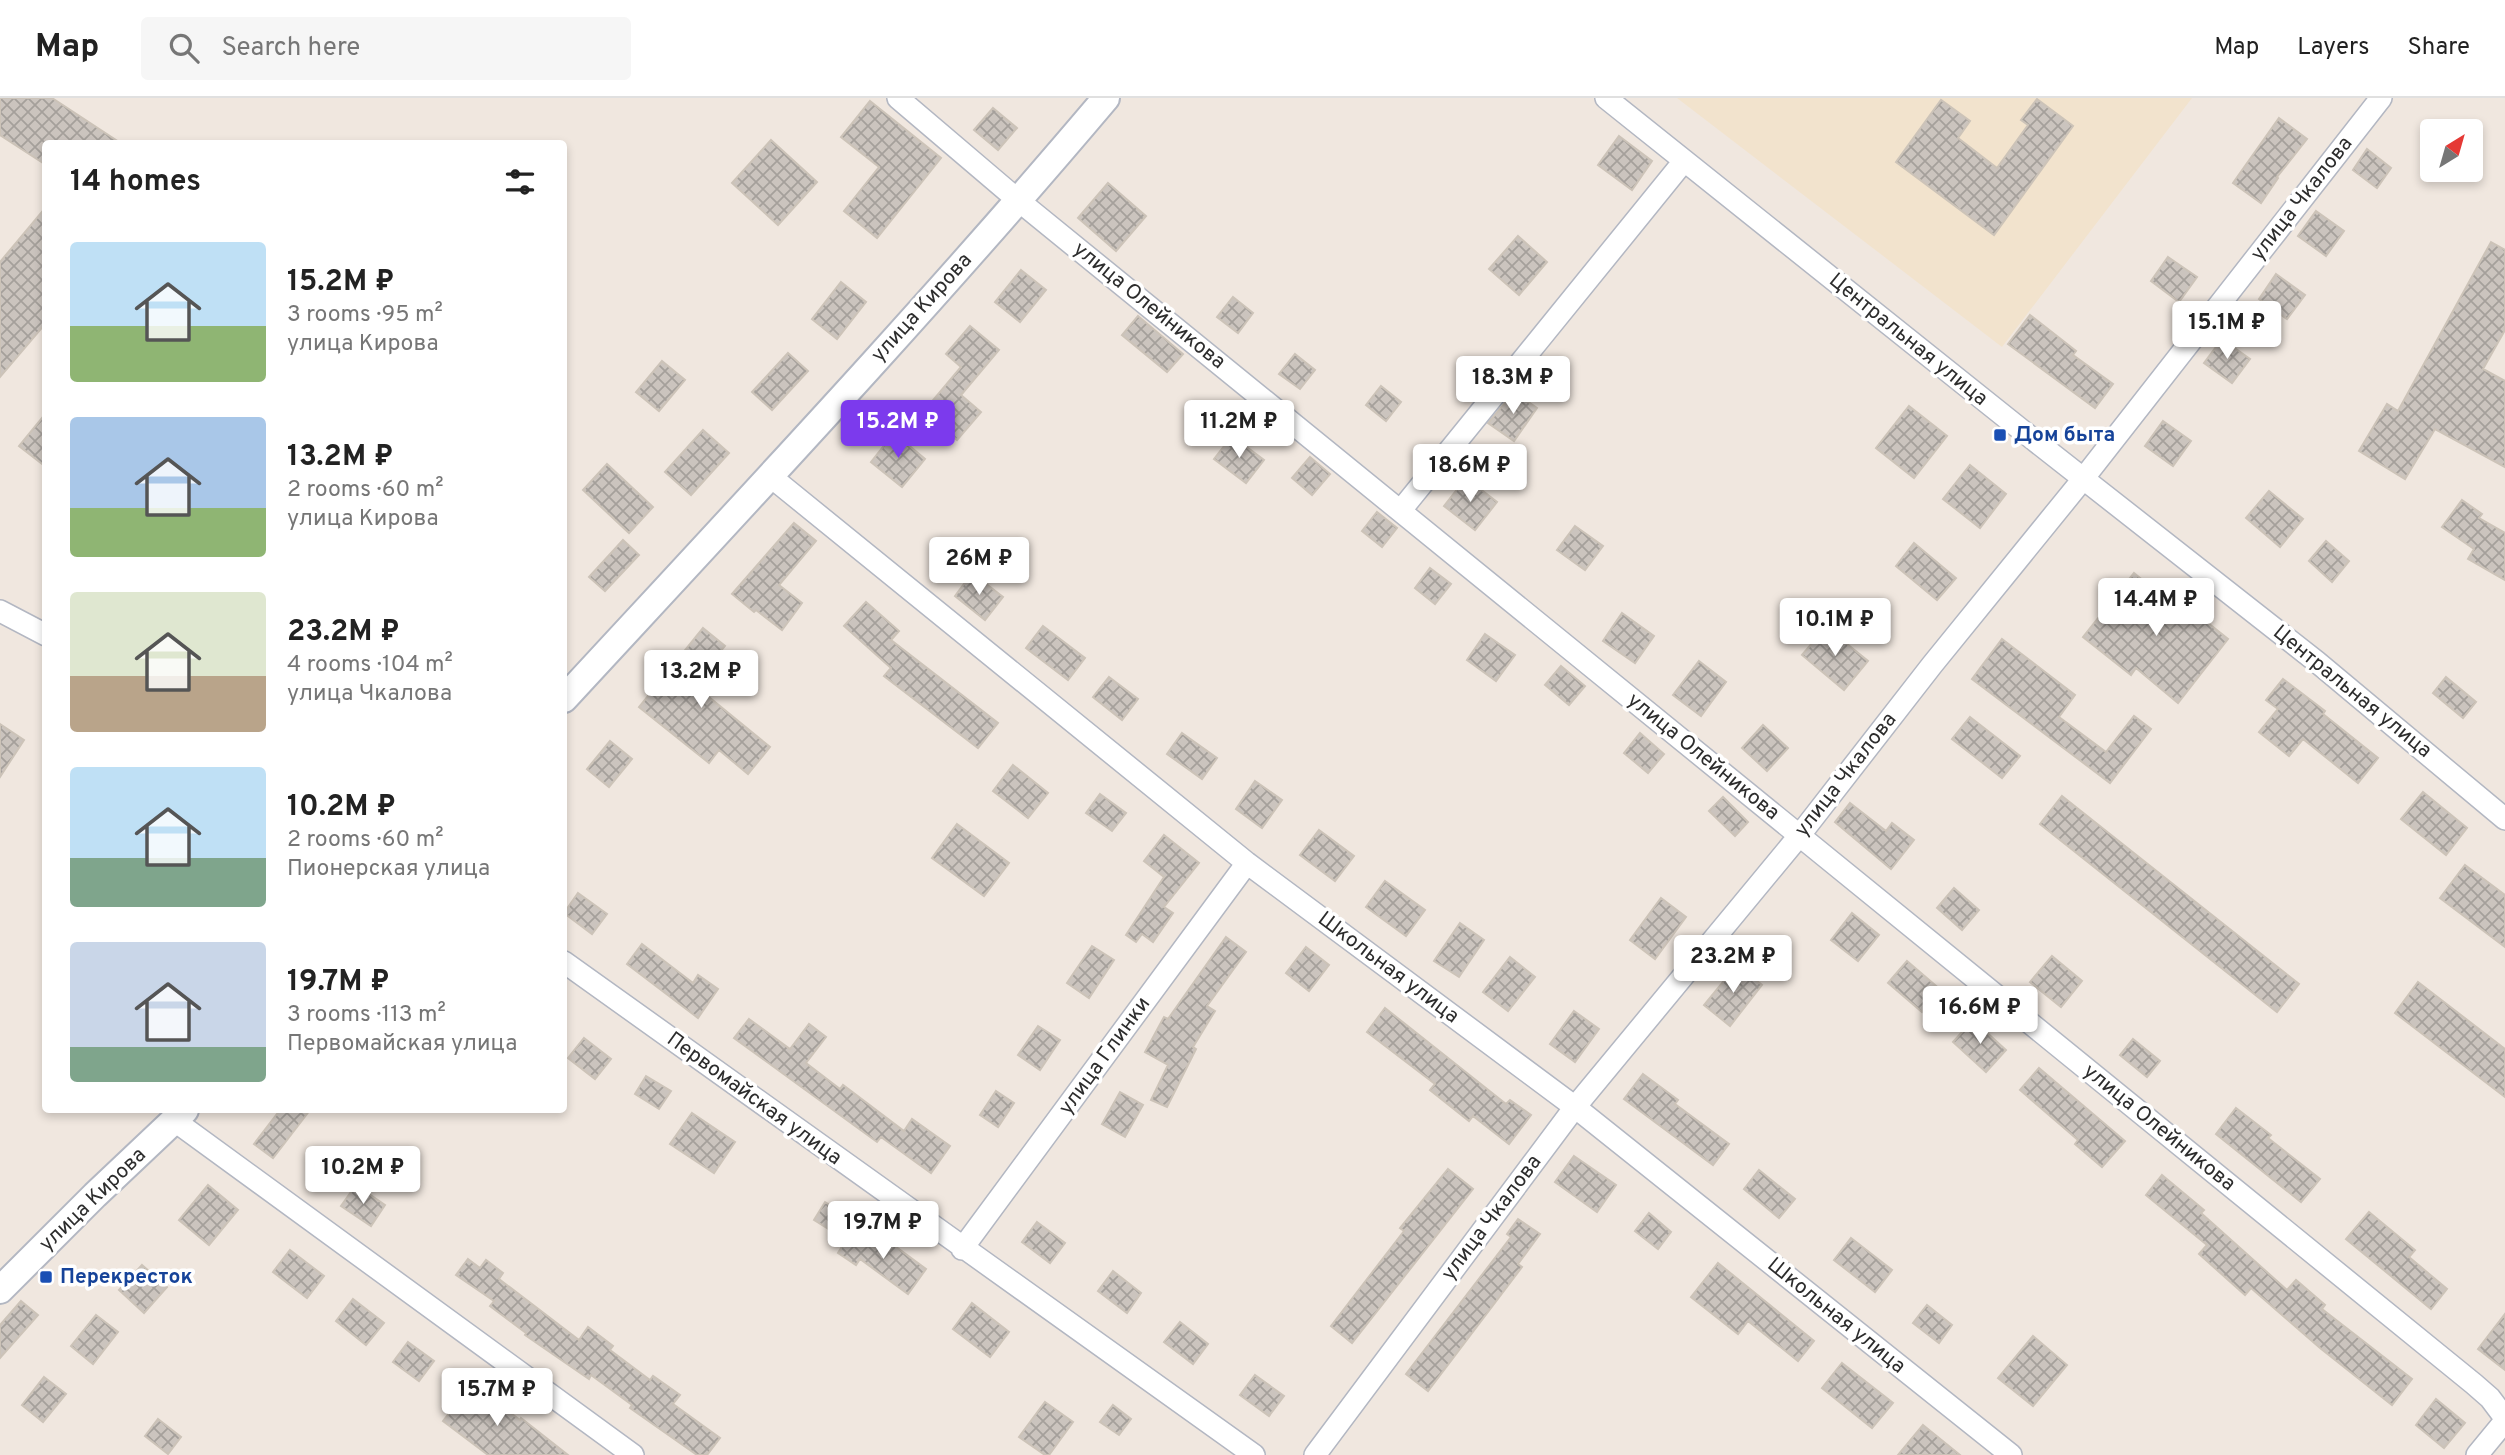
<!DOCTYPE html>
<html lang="en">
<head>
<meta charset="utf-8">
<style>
  :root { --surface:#fff; --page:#f6f6f6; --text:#222; --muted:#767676; --line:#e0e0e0; --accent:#7c3aed }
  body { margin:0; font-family:Overpass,sans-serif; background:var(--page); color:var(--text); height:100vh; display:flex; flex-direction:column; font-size:26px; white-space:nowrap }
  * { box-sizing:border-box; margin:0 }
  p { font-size:23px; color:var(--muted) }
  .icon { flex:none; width:38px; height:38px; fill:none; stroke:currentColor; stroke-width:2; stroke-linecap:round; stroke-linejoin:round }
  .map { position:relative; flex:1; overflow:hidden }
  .sheet { position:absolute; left:42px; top:42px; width:525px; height:973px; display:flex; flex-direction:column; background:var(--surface); border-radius:7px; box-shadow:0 4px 10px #0003 }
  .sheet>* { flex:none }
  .needle { width:46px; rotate:37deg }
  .controls { position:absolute; left:2420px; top:21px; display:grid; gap:14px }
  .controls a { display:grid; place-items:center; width:63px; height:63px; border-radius:7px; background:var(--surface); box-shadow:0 4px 10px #0003; font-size:35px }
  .price { position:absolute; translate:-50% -60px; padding:0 16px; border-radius:7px; background:#fff; color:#222; font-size:23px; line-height:46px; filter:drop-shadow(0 2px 4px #0008) }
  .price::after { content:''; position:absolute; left:50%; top:42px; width:21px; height:16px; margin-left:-10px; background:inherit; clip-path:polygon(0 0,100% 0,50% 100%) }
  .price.on { background:var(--accent); color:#fff }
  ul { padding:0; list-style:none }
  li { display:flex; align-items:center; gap:21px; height:175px; padding:0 28px }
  li span { display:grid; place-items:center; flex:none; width:196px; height:140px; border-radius:7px; color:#555 }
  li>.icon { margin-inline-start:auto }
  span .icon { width:84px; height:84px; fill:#fffc; stroke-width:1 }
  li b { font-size:30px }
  h2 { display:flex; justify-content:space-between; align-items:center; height:84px; padding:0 28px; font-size:30px }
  header { display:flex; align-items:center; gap:42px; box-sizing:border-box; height:98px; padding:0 35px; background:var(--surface); border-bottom:2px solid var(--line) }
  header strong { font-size:33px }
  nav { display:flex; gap:38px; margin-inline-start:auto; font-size:24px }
  .search { width:490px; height:63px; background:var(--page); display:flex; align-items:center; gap:18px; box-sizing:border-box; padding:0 24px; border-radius:7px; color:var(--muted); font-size:26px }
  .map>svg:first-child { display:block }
  .education { fill:#f2e3cd }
  .building { fill:url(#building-cross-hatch); stroke:#ccc3b8; stroke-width:2 }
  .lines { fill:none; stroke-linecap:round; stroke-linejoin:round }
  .minor-casing { stroke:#b3b7c2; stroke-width:24 }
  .tertiary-casing { stroke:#b3b7c2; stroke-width:30 }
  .minor { stroke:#fff; stroke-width:21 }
  .tertiary { stroke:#fff; stroke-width:26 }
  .transit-dot { fill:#1a4fb4; stroke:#fff; stroke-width:2.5 }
  .labels { text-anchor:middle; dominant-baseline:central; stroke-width:7; stroke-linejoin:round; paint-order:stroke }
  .street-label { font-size:21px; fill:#2d2d2d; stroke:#fff }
  .transit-label { font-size:21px; font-weight:bold; fill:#164399; stroke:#fff; text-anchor:start }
</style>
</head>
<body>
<header>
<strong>Map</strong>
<div class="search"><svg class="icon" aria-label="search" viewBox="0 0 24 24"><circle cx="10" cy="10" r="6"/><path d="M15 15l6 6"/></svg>Search here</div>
<nav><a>Map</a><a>Layers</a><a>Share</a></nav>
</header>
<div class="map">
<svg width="2505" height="1357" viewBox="0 0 2505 1357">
  <defs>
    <pattern id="building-cross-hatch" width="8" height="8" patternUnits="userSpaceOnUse" patternTransform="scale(1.75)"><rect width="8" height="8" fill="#cbc4be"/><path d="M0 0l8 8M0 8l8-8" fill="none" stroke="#a5a09b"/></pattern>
  </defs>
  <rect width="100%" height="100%" fill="#f0e7df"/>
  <path class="education" d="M1677 0H2192L2002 249Z"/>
  <path class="building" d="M0 0H52L122 46H46V67L0 37Z
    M2037 1 2073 28 1994 137 1896 64 1941 2 1970 23 1958 40 1997 70 2028 27 2021 22Z
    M870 3 941 60 877 140 844 113 879 69 841 39Z
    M993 10 1017 30 998 52 974 32Z
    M2279 20 2307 41 2277 79 2278 80 2261 105 2233 85Z
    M1619 38 1652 63 1632 92 1598 67Z
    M771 42 817 84 778 127 732 85Z
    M2367 51 2391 70 2377 90 2353 72Z
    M1108 85 1146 118 1116 153 1078 120Z
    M46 109V225L0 279V164Z
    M2316 113 2344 133 2326 158 2298 138Z
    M1518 138 1547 164 1519 197 1489 171Z
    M2491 144 2505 152V232L2483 271 2505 283V369L2435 331 2405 381 2359 353 2387 306 2398 313Z
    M2168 159 2197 179 2179 204 2151 183Z
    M1021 172 1046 192 1020 224 995 204Z
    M2276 176 2305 197 2287 221 2259 201Z
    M841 184 866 204 837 241 812 221Z
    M1233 199 1253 215 1238 235 1217 219Z
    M2030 217 2076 253 2073 257 2113 286 2095 310 2008 246Z
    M1138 218 1183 256 1167 274 1122 237Z
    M970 228 999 252 961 297 981 314 957 342 923 314 961 269 946 256Z
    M2222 241 2250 261 2232 285 2204 265Z
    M788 255 808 273 772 312 752 294Z
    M1295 256 1315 272 1300 291 1279 276Z
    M662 263 685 282 659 313 636 294Z
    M1381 288 1401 304 1386 323 1366 307Z
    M1514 294 1537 310 1514 343 1488 325Z
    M1909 308 1947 338 1914 380 1876 350Z
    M46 315V369L19 348Z
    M2163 323 2191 343 2173 368 2145 348Z
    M703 332 729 355 691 397 665 374Z
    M894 335 925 361 902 389 871 364Z
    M1232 338 1264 362 1246 385 1214 361Z
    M1310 359 1330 376 1312 397 1292 380Z
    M607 366 653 409 629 435 583 392Z
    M1970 367 2006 396 1980 430 1943 401Z
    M1466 380 1497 404 1475 432 1444 408Z
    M2269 393 2303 421 2280 449 2246 420Z
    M2462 402 2482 416 2479 420 2505 435V482L2468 461 2474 451 2442 429Z
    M1377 414 1397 430 1382 449 1362 433Z
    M794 425 816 443 779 487 802 505 782 532 756 512 754 514 732 496Z
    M1575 428 1603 448 1585 472 1557 452Z
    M623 442 639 457 605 493 589 479Z
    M2326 443 2349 463 2332 484 2309 463Z
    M1914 445 1956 480 1937 502 1896 468Z
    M1430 470 1451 486 1435 506 1415 490Z
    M972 475 1003 499 985 522 955 498Z
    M2134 475 2178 511 2183 505 2228 541 2178 605 2136 570 2131 577 2083 539Z
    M866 504 899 533 891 542 998 625 978 650 884 578 891 570 844 528Z
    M1622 515 1654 538 1635 565 1603 543Z
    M1043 528 1085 560 1068 582 1026 550Z
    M1826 529 1868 563 1844 592 1802 557Z
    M703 530 725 548 693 586 770 649 748 676 719 652 709 665 639 609Z
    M1485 536 1515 557 1496 583 1467 562Z
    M2002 541 2075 597 2059 619 2106 654 2134 618 2151 631 2110 685 1972 581Z
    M1699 563 1726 584 1701 618 1673 597Z
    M1561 568 1585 588 1569 607 1545 587Z
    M1109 579 1138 601 1122 622 1093 599Z
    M2446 579 2476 604 2463 620 2433 595Z
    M2283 581 2325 613 2323 616 2378 660 2358 685 2303 641 2289 658 2259 634 2278 611 2266 602Z
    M1970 619 2020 658 2002 680 1952 641Z
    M0 626 24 642 0 679Z
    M1763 627 1788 650 1767 673 1742 650Z
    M1182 635 1217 660 1202 681 1167 656Z
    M1640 635 1664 656 1648 675 1624 655Z
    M610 643 632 661 609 689 587 671Z
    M1013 667 1048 695 1028 720 993 693Z
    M1255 683 1282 702 1262 730 1236 711Z
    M2423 694 2467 730 2446 757 2401 721Z
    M1100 696 1126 715 1112 733 1086 715Z
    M2062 698 2299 886 2277 914 2040 726Z
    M1723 699 1748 724 1735 738 1709 713Z
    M1850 705 1886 733 1892 725 1914 742 1891 771 1835 724Z
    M957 726 1009 765 984 798 932 760Z
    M1319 732 1354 758 1335 783 1300 757Z
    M1164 737 1199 765 1164 809 1173 815 1153 844 1142 836 1136 844 1126 837 1164 779 1144 763Z
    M2465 767 2505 797V849L2440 800Z
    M1385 783 1425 812 1406 838 1366 809Z
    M1954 790 1979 812 1962 832 1937 810Z
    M578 795 607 816 592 836 564 815Z
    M1661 800 1686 819 1655 861 1630 842Z
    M1852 815 1879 837 1858 863 1831 842Z
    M1460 825 1484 842 1459 879 1434 863Z
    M1226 839 1246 854 1207 908 1215 913 1193 949 1196 951 1167 1009 1151 1002 1168 967 1145 954 1164 919 1168 921Z
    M642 846 693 885 698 877 718 891 698 920 627 866Z
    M1092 848 1114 862 1089 900 1067 885Z
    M1306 849 1329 867 1309 893 1286 875Z
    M2052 858 2082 883 2061 909 2030 884Z
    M1510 859 1535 879 1508 913 1483 894Z
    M1907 863 1941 892 1922 914 1888 885Z
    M1737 867 1762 887 1730 928 1704 907Z
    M2418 884 2505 951V999L2395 915Z
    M1385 910 1506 1006 1510 1002 1531 1017 1509 1046 1473 1018 1469 1023 1430 992 1435 986 1367 934Z
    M1574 913 1599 931 1575 964 1550 946Z
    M749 921 790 951 809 926 826 939 806 965 840 991 843 987 904 1033 912 1021 950 1048 931 1075 881 1039 877 1044 734 940Z
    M1973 922 2006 952 1986 974 1953 944Z
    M1038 928 1060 942 1040 972 1018 957Z
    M584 940 611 961 595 981 568 960Z
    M2133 941 2160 963 2147 979 2120 957Z
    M2039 970 2125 1043 2102 1069 2075 1046 2078 1042 2020 992Z
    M1643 976 1678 1002 1675 1006 1729 1046 1713 1067 1624 1001Z
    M646 978 671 993 659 1011 635 996Z
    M996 993 1014 1005 998 1029 980 1017Z
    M1120 994 1143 1007 1125 1039 1102 1026Z
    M2236 1010 2271 1037 2268 1040 2320 1081 2301 1104 2216 1036Z
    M280 1012H310L273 1060 254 1046Z
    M692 1015 735 1044 714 1075 670 1046Z
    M1574 1058 1616 1087 1597 1114 1555 1084Z
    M1448 1071 1473 1091 1352 1245 1331 1228 1404 1133 1400 1130Z
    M1759 1072 1795 1101 1779 1120 1744 1091Z
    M2162 1077 2204 1112 2201 1115 2287 1192 2296 1182 2325 1207 2322 1211 2412 1281 2392 1307 2320 1250 2251 1190 2245 1197 2199 1156 2207 1147 2146 1097Z
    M208 1087 238 1112 209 1147 179 1122Z
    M356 1087 385 1107 371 1128 341 1108Z
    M825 1104 850 1119 838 1137 814 1122Z
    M2369 1114 2415 1152 2409 1159 2447 1191 2431 1211 2346 1141Z
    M1649 1115 1671 1134 1658 1151 1635 1133Z
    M1518 1121 1540 1136 1518 1166 1522 1169 1428 1293 1406 1276 1511 1139 1507 1136Z
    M1037 1124 1065 1145 1050 1165 1022 1144Z
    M853 1131 887 1153 892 1146 926 1171 908 1196 860 1161 856 1167 838 1155Z
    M1851 1140 1892 1172 1875 1194 1834 1162Z
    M290 1152 324 1178 307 1200 273 1174Z
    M468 1161 480 1170 486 1162 503 1175 499 1181 579 1242 588 1229 613 1248 610 1252 650 1282 653 1278 680 1297 673 1306 720 1340 707 1357H697L630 1310 632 1307 591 1277 589 1281 525 1237 526 1235 490 1208 494 1203 456 1177Z
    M1718 1165 1814 1243 1798 1263 1748 1223 1738 1236 1691 1199Z
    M142 1167 167 1189 144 1215 119 1192Z
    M1113 1173 1141 1195 1127 1215 1098 1193Z
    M353 1201 384 1225 366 1247 336 1223Z
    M21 1203 38 1217 0 1260V1227Z
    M972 1205 1009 1234 990 1259 953 1231Z
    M1927 1207 1952 1227 1939 1245 1913 1225Z
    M2505 1216V1272L2478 1251Z
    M96 1217 118 1234 93 1266 71 1248Z
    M1180 1224 1208 1246 1193 1266 1164 1244Z
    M2033 1238 2067 1267 2033 1308 1998 1280Z
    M408 1244 434 1263 419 1283 393 1264Z
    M1842 1265 1893 1305 1872 1330 1822 1290Z
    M1255 1277 1284 1298 1269 1318 1240 1297Z
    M44 1279 66 1296 43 1324 22 1307Z
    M472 1286 520 1322 521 1320 568 1357H488L443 1323Z
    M2436 1301 2465 1325 2444 1350 2416 1327Z
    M1045 1304 1073 1324 1049 1357H1045L1019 1339Z
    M1113 1307 1131 1321 1119 1337 1100 1324Z
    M158 1321 181 1339 168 1356 145 1338Z
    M1923 1327 1960 1357H1898Z"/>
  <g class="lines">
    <g class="minor-casing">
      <path id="minor" d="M898 0 1019 103 2474 1286 2490 1300 2505 1320
        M1606 0 2029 338 2317 564 2505 721
        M770 378 1247 765 1575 1009 2011 1357
        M1401 412 1684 63
        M0 513 46 537
        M564 864 1254 1357
        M175 1023 633 1357
        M962 1151 1247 765
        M1315 1357 1575 1009 1799 738 1932 567 2083 381 2381 0
        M2477 1357 2505 1323"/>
    </g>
    <g class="tertiary-casing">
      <path id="tertiary" d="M564 601C747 403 932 206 1106 0
        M0 1192 95 1097 185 1012"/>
    </g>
    <use href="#minor" class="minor"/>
    <use href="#tertiary" class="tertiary"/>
  </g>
  <g class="transit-dot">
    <rect x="1993" y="330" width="14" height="14" rx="3.5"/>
    <rect x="39" y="1172" width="14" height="14" rx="3.5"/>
  </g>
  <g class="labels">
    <g class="street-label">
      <text transform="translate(2302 101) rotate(-52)">улица Чкалова</text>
      <text transform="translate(1149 208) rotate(39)">улица Олейникова</text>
      <text transform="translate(922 210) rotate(-48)">улица Кирова</text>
      <text transform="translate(1908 242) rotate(39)">Центральная улица</text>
      <text transform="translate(2352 594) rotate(39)">Центральная улица</text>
      <text transform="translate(1703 659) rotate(39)">улица Олейникова</text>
      <text transform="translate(1846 677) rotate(-52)">улица Чкалова</text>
      <text transform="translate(1388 870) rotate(37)">Школьная улица</text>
      <text transform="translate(1105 958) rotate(-54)">улица Глинки</text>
      <text transform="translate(754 1001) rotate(36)">Первомайская улица</text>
      <text transform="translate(2159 1030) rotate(39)">улица Олейникова</text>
      <text transform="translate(93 1102) rotate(-44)">улица Кирова</text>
      <text transform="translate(1492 1120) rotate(-53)">улица Чкалова</text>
      <text transform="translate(1836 1218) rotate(39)">Школьная улица</text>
    </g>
    <g class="transit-label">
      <text x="2014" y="337">Дом быта</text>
      <text x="60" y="1179">Перекресток</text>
    </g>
  </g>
</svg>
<div class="controls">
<a><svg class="needle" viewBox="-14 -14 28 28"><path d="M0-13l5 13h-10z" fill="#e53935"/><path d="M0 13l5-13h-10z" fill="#767676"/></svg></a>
</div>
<b class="price" style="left:2227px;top:263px">15.1M ₽</b>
<b class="price" style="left:1513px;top:318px">18.3M ₽</b>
<b class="price on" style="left:898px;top:362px">15.2M ₽</b>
<b class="price" style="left:1239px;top:362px">11.2M ₽</b>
<b class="price" style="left:1470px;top:406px">18.6M ₽</b>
<b class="price" style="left:979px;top:499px">26M ₽</b>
<b class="price" style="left:2156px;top:540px">14.4M ₽</b>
<b class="price" style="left:1835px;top:560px">10.1M ₽</b>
<b class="price" style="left:701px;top:612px">13.2M ₽</b>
<b class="price" style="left:1733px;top:897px">23.2M ₽</b>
<b class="price" style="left:1980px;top:948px">16.6M ₽</b>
<b class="price" style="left:363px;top:1108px">10.2M ₽</b>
<b class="price" style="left:883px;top:1163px">19.7M ₽</b>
<b class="price" style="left:497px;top:1330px">15.7M ₽</b>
<section class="sheet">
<h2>14 homes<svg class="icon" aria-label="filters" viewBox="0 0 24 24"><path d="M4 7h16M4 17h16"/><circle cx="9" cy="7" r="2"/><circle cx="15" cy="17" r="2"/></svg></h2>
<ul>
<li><span style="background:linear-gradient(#bfe0f5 60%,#8fb573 0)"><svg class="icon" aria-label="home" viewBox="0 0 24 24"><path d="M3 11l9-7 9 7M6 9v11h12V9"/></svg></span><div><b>15.2M ₽</b><p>3 rooms · 95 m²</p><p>улица Кирова</p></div></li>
<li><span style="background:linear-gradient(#a9c7e8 65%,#8fb573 0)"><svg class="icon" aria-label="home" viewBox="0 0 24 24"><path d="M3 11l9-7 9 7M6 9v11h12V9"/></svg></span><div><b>13.2M ₽</b><p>2 rooms · 60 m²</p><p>улица Кирова</p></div></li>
<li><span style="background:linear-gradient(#dfe7d0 60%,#b9a48a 0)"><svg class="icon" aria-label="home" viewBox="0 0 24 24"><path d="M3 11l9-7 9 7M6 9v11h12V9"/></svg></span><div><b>23.2M ₽</b><p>4 rooms · 104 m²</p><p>улица Чкалова</p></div></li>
<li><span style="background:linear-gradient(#bfe0f5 65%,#7fa58c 0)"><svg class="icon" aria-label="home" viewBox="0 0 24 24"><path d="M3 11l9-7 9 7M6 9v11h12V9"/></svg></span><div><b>10.2M ₽</b><p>2 rooms · 60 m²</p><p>Пионерская улица</p></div></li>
<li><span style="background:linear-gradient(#c9d6e8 75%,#7fa58c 0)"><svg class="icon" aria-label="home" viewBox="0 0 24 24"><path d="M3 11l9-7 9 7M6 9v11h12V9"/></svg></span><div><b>19.7M ₽</b><p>3 rooms · 113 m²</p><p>Первомайская улица</p></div></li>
</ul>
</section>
</div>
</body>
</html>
